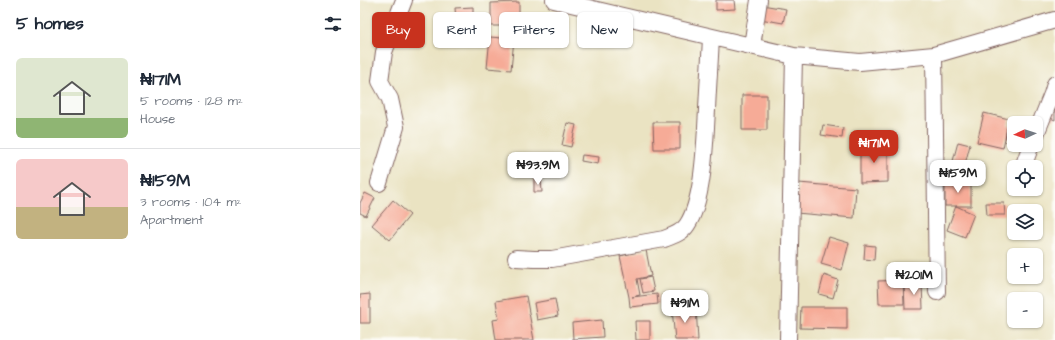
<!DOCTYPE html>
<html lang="en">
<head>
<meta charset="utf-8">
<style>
  :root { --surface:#fff; --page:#f2f2f3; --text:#1f2937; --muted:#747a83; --line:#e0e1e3; --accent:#c8321e }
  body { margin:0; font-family:"Architects Daughter",sans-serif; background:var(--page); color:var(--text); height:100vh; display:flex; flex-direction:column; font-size:15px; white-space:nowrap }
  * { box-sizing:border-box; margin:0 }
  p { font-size:13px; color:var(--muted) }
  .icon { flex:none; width:22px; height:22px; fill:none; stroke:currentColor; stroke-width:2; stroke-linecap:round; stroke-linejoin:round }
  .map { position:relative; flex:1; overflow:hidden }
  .side { display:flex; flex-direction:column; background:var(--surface); width:360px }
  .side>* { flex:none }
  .banner { position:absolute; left:12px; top:12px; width:380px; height:36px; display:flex; gap:8px }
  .needle { width:26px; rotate:267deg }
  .controls { position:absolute; left:647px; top:116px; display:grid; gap:8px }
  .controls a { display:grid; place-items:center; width:36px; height:36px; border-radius:6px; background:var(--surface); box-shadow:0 1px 3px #0004; font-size:20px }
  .price { position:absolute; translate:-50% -34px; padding:0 9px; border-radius:8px; background:#fff; color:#222; font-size:13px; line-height:26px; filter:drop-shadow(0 1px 2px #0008) }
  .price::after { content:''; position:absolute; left:50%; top:24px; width:12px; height:9px; margin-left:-6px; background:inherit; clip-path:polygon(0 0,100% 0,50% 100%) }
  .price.current { background:var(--accent); color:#fff }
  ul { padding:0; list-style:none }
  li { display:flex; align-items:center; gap:12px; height:100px; padding:0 16px }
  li+li { border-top:1px solid var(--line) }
  li span { display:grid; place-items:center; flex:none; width:112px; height:80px; border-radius:6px; color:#555 }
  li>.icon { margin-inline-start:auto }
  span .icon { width:48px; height:48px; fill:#fffc; stroke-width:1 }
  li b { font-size:17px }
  h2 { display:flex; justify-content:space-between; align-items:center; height:48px; padding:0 16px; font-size:17px }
  .chip { padding:0 14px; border-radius:6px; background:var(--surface); box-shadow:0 1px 3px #0004; font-size:14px; line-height:36px }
  .chip.current { background:var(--accent); color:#fff }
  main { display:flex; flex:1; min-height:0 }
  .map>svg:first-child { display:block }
  .building { fill:#f6ab97 }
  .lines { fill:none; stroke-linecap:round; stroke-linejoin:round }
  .street-casing { stroke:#826460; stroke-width:18 }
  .street { stroke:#fff; stroke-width:16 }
</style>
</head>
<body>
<main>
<section class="side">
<h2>5 homes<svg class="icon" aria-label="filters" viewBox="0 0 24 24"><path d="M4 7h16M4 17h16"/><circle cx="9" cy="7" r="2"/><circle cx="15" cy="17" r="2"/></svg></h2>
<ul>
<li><span style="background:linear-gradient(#dfe7d0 75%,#8fb573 0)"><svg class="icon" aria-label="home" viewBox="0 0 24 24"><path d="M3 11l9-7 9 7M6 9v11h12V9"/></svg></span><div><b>₦171M</b><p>5 rooms · 128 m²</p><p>House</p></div></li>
<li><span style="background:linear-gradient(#f6c9c9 60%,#c2b280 0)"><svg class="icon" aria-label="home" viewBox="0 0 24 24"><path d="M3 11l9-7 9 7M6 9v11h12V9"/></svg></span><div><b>₦159M</b><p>3 rooms · 104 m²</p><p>Apartment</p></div></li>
</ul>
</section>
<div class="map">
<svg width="695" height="340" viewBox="0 0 695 340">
  <rect width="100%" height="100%" fill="#fdfcf7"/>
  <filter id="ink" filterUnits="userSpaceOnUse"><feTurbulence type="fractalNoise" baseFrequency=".025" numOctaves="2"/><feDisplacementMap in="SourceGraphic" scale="8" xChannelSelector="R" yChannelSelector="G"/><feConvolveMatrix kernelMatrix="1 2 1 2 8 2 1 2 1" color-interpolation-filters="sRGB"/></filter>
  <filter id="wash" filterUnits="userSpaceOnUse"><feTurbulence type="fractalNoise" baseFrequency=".012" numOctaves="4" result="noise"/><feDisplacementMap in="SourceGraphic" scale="16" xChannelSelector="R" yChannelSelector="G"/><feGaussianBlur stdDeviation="0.9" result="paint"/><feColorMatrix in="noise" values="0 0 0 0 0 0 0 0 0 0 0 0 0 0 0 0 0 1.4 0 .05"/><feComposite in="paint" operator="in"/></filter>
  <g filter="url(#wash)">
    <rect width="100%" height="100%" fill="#eae3c2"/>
    <g id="blocks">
      <path class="building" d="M356 0H374L375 9 356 10Z
        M159 2V26H131V3Z
        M402 5 426 9 423 23 400 19Z
        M113 7V20H96L95 8Z
        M229 24 250 29 247 39 226 34Z
        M130 37 154 39 151 70 127 68Z
        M695 93V120L686 116Z
        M382 95H407V130H382Z
        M624 113 649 119 648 126 654 127V139L646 138 647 128 643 148 617 142Z
        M293 122H320V149H294Z
        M207 123 216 125 211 147 202 145Z
        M463 125 483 128 482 138 461 135Z
        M598 142 610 145 605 164 593 161Z
        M528 145V182L500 183V146Z
        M222 155 239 157 238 164 221 161Z
        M174 179H181L182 192H174Z
        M439 183 496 188 494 218 436 213Z
        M585 183H611V206H585Z
        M5 193 15 198 6 216 0 213V203Z
        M33 200 50 215 30 240 12 225Z
        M626 203H644L645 215H627Z
        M596 206 614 214 605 237 587 230Z
        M469 237 489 243 482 270 461 264Z
        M505 245 515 246 514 260 504 259Z
        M286 250 291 276 277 279 280 295 272 297 297 294 298 304 270 307 269 297 260 256Z
        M464 275 478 280 473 298 459 294Z
        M291 277 294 291 283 293 280 279Z
        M543 280 544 304H519L518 281Z
        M562 283 563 309H545L544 284Z
        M10 294V323H0V295Z
        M166 296 174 340H136L133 320 139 319 136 301Z
        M195 299 198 316 177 320 174 303Z
        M336 307 338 340H315L312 309Z
        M441 307H487V329L440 328Z
        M242 320 243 337 213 339 212 323Z
        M275 321H290V340H276Z"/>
    </g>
  </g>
  <g filter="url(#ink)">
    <use href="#blocks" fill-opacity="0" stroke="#826460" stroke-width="1"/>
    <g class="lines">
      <g class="street-casing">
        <path id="street" d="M194 0 434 56 500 62 574 55 695 20
          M392 46 399 0
          M574 55 577 292
          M676 134 692 94 695 84
          M663 167 671 145
          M19 183 36 127 30 99 20 81 24 52 44 0
          M156 258 174 259H192L304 239C312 236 322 233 327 225 344 200 345 141 347 110 348 85 350 61 351 37
          M428 340 434 56"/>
      </g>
      <use href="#street" class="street"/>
    </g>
  </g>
</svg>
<div class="controls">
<a><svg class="needle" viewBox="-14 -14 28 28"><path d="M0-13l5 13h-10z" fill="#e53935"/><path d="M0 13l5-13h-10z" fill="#747a83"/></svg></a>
<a><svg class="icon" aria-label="locate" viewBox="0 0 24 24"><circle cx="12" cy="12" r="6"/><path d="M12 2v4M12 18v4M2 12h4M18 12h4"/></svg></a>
<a><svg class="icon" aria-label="layers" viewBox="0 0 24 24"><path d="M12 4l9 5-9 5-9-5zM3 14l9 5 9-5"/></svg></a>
<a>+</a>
<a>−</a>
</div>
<b class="price current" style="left:514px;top:164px">₦171M</b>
<b class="price" style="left:178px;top:186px">₦93.9M</b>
<b class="price" style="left:598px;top:194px">₦159M</b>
<b class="price" style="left:554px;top:296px">₦201M</b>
<b class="price" style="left:325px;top:324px">₦91M</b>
<div class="banner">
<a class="chip current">Buy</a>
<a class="chip">Rent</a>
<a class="chip">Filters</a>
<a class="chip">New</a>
</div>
</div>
</main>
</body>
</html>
